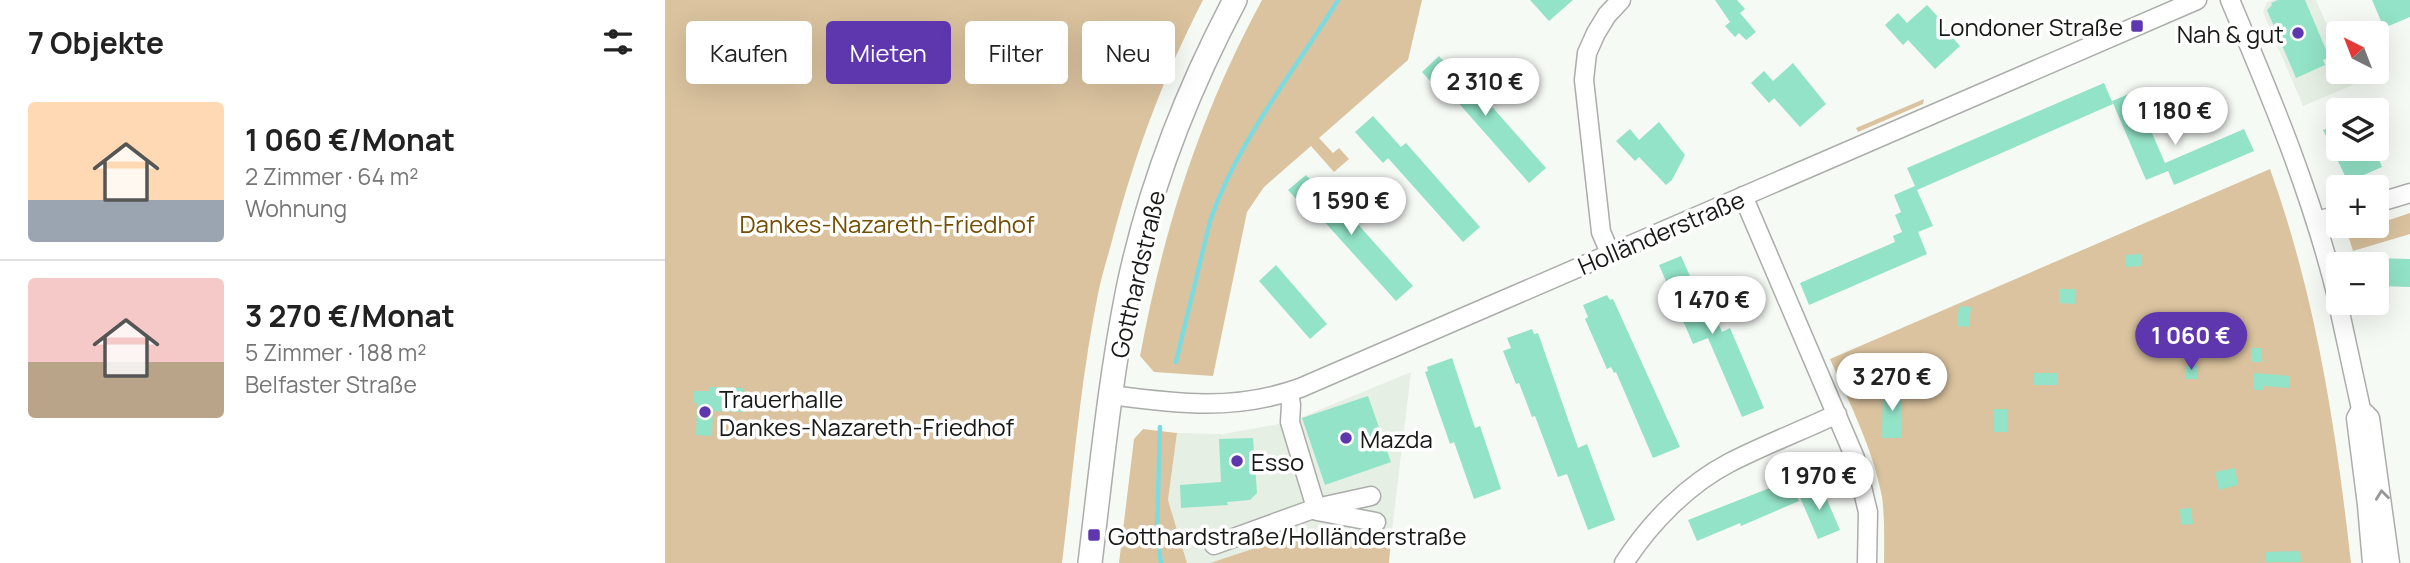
<!DOCTYPE html>
<html lang="de">
<head>
<meta charset="utf-8">
<style>
  :root { --surface:#fff; --page:#f2f2f2; --text:#222; --muted:#767676; --line:#e0e0e0; --accent:#5e37af }
  body { margin:0; font-family:Manrope,sans-serif; background:var(--page); color:var(--text); height:100vh; display:flex; flex-direction:column; font-size:26px; white-space:nowrap }
  * { box-sizing:border-box; margin:0 }
  p { font-size:23px; color:var(--muted) }
  .icon { flex:none; width:38px; height:38px; fill:none; stroke:currentColor; stroke-width:2; stroke-linecap:round; stroke-linejoin:round }
  .map { position:relative; flex:1; overflow:hidden }
  .sheet { display:flex; flex-direction:column; background:var(--surface); width:665px }
  .sheet>* { flex:none }
  .top-card { position:absolute; left:21px; top:21px; width:665px; height:63px; display:flex; gap:14px }
  .needle { width:46px; rotate:318deg }
  .controls { position:absolute; left:1661px; top:21px; display:grid; gap:14px }
  .controls a { display:grid; place-items:center; width:63px; height:63px; border-radius:7px; background:var(--surface); box-shadow:0 7px 28px #0002; font-size:35px }
  .price { position:absolute; translate:-50% -60px; padding:0 16px; border-radius:24px; background:#fff; color:#222; font-size:23px; line-height:46px; filter:drop-shadow(0 2px 4px #0008) }
  .price::after { content:''; position:absolute; left:50%; top:42px; width:21px; height:16px; margin-left:-10px; background:inherit; clip-path:polygon(0 0,100% 0,50% 100%) }
  .price.current { background:var(--accent); color:#fff }
  ul { padding:0; list-style:none }
  li { display:flex; align-items:center; gap:21px; height:175px; padding:0 28px }
  li+li { border-top:2px solid var(--line) }
  li span { display:grid; place-items:center; flex:none; width:196px; height:140px; border-radius:7px; color:#555 }
  li>.icon { margin-inline-start:auto }
  span .icon { width:84px; height:84px; fill:#fffc; stroke-width:1 }
  li b { font-size:30px }
  h2 { display:flex; justify-content:space-between; align-items:center; height:84px; padding:0 28px; font-size:30px }
  .chip { padding:0 24px; border-radius:7px; background:var(--surface); box-shadow:0 7px 28px #0002; font-size:24px; line-height:63px }
  .chip.current { background:var(--accent); color:#fff }
  main { display:flex; flex:1; min-height:0 }
  .map>svg:first-child { display:block }
  .built { fill:#e6efe4 }
  .green { fill:#dbc39f }
  .lines { fill:none; stroke-linecap:round; stroke-linejoin:round }
  .stream { stroke:#7ddbe0; stroke-width:4.5 }
  .building { fill:#92e3c7 }
  .minor-casing { stroke:#aaada9; stroke-width:21 }
  .major-casing { stroke:#aaada9; stroke-width:26 }
  .minor { stroke:#fff; stroke-width:18 }
  .major { stroke:#fff; stroke-width:23 }
  .oneway { stroke:#979897 }
  .poi-dot { fill:#5e37af; stroke:#fff; stroke-width:2.5 }
  .labels { text-anchor:middle; dominant-baseline:central; stroke-width:7; stroke-linejoin:round; paint-order:stroke }
  .poi-label { font-size:24px; fill:#181917; stroke:#fff; text-anchor:start }
  .park-label { font-size:24px; fill:#734e00; stroke:#fff }
  .street-label { font-size:24px; fill:#181917; stroke:#fff }
</style>
</head>
<body>
<main>
<section class="sheet">
<h2>7 Objekte<svg class="icon" aria-label="filters" viewBox="0 0 24 24"><path d="M4 7h16M4 17h16"/><circle cx="9" cy="7" r="2"/><circle cx="15" cy="17" r="2"/></svg></h2>
<ul>
<li><span style="background:linear-gradient(#ffd9b3 70%,#9aa5b1 0)"><svg class="icon" aria-label="home" viewBox="0 0 24 24"><path d="M3 11l9-7 9 7M6 9v11h12V9"/></svg></span><div><b>1 060 €/Monat</b><p>2 Zimmer · 64 m²</p><p>Wohnung</p></div></li>
<li><span style="background:linear-gradient(#f6c9c9 60%,#b9a48a 0)"><svg class="icon" aria-label="home" viewBox="0 0 24 24"><path d="M3 11l9-7 9 7M6 9v11h12V9"/></svg></span><div><b>3 270 €/Monat</b><p>5 Zimmer · 188 m²</p><p>Belfaster Straße</p></div></li>
</ul>
</section>
<div class="map">
<svg width="1745" height="563" viewBox="0 0 1745 563">
  <rect width="100%" height="100%" fill="#f6faf5"/>
  <path class="built" d="M1608 0H1651L1673 50V72H1682L1688 85 1638 106 1598 12 1602 2Z
    M746 372 726 539 648 529 545 563H522L503 500 512 433 558 434 625 422Z"/>
  <path class="green" d="M0 0H538C498 78 472 148 449 233 444 253 437 274 433 294 415 383 408 474 397 563H0Z
    M597 0H757L743 60 654 138 668 153 674 148 684 159 669 172 646 146 599 187 582 212 548 376 489 372 475 356C499 227 535 115 597 0Z
    M1259 99 1258 104 1193 132 1191 128Z
    M1605 169C1651 297 1671 429 1686 563H1219C1219 541 1220 519 1217 497 1208 449 1185 404 1165 359Z
    M1745 213V234L1688 251 1680 226H1712V224Z
    M478 429 512 433 503 500 522 563H454L469 439Z
    M648 529 726 539 724 563H545Z"/>
  <g class="lines">
    <path class="stream" d="M511 362 545 221C573 140 629 72 673 0
      M495 427 492 531 496 563"/>
  </g>
  <path class="building" d="M865 0H908L884 21Z
    M1050 0H1072L1080 9 1075 13 1091 32 1081 40 1074 33 1070 37 1060 26 1065 22Z
    M1613 0H1640L1664 57 1658 60 1660 65 1631 78 1602 10 1607 5 1606 3Z
    M1707 0H1745V17L1719 28Z
    M1262 5 1276 20 1274 22 1295 46 1270 69 1243 40 1238 45 1220 25 1233 13 1242 23Z
    M774 56 803 88 807 84 881 168 864 183 790 99 785 103 757 72Z
    M1128 63 1161 104 1135 127 1109 98 1104 103 1086 83 1099 71 1108 81Z
    M1439 83 1448 104 1252 190 1268 226 1253 232 1262 254 1144 305 1135 283 1230 242 1228 236 1237 232 1230 215 1236 212 1229 195 1250 186 1242 168Z
    M1469 92 1500 163 1579 129 1589 151 1509 185 1503 171 1481 180 1447 101Z
    M708 116 736 147 741 143 815 227 798 242 723 158 718 163 690 132Z
    M994 122 1020 155 1007 180 1001 185 974 157 970 161 951 141 965 129 974 140Z
    M1673 124V149H1709L1717 167 1683 182 1658 130Z
    M641 175 669 206 673 202 748 286 731 301 656 218 652 222 623 190Z
    M1476 254V266L1461 267V255Z
    M1016 256 1041 312 1047 309 1057 332 1065 328 1099 408 1077 417 1043 338 1028 344 994 265Z
    M1712 258 1745 259V287L1712 286Z
    M611 265 662 324 645 339 594 281Z
    M1394 289H1411L1410 304 1394 303Z
    M942 295 945 300 948 299 1015 447 988 458 951 372 949 373 946 367 942 369 920 319 923 317 918 305Z
    M1294 306 1306 307 1304 327 1292 326Z
    M867 329 869 334 873 333 913 448 922 444 950 520 923 530 902 474 893 477 870 416 867 417 854 383 851 384 838 351 846 348 842 338Z
    M1586 348H1597V362H1586Z
    M787 358 810 428 815 426 836 489 809 499 789 442 785 444 760 372 763 371 762 367Z
    M1532 365V379H1520V366Z
    M1369 373H1393V385H1369Z
    M1589 373 1625 376 1624 388 1599 386V390H1588Z
    M45 387 78 388V412L48 411 47 436 31 435 32 403H29V391H45Z
    M1218 388H1236V438H1217Z
    M703 396 726 462 660 485 637 418Z
    M1329 409H1342V432H1329Z
    M588 438 592 493 585 500 562 502 563 505 516 508 515 485 556 482 554 439Z
    M1570 468 1573 485 1554 490 1550 472Z
    M1125 480 1134 501 1076 526 1075 523 1032 541 1023 520Z
    M1156 486 1175 530 1153 539 1134 495Z
    M1526 508 1528 524 1516 525 1515 509Z
    M1635 551 1636 562H1601V552Z"/>
  <g class="lines">
    <g class="minor-casing">
      <path id="minor" d="M1565 0C1607 99 1648 197 1673 301
        M1078 196 1190 458 1203 512 1202 563
        M1712 203 1745 193
        M1652 221 1673 215
        M945 253 936 232 919 80 922 53 931 33 942 15 956 0
        M1673 303 1696 409 1705 418 1725 563
        M624 392 626 405 625 422 652 511 711 522
        M446 395C513 404 570 411 635 388L1532 0
        M1696 409 1691 418 1702 505 1707 563
        M549 545 651 508 706 496
        M959 563C985 523 1022 485 1064 463 1099 445 1136 431 1172 414"/>
    </g>
    <g class="major-casing">
      <path id="major" d="M425 563C436 472 445 379 463 289 484 188 522 91 570 0"/>
    </g>
    <use href="#minor" class="minor"/>
    <use href="#major" class="major"/>
  </g>
  <defs><path id="oneway-chevron" d="M-2-3.5L2.5 0L-2 3.5" fill="none" stroke-width="1.6" stroke-linecap="round" stroke-linejoin="round" transform="scale(1.75)"/></defs>
  <use class="oneway" href="#oneway-chevron" transform="translate(1717 495) rotate(-97)"/>
  <g class="poi-dot">
    <rect x="1465" y="19" width="14" height="14" rx="3.5"/>
    <circle cx="1633" cy="33" r="7"/>
    <circle cx="40" cy="412" r="7"/>
    <circle cx="681" cy="438" r="7"/>
    <circle cx="572" cy="461" r="7"/>
    <rect x="422" y="528" width="14" height="14" rx="3.5"/>
  </g>
  <g class="labels">
    <g class="poi-label">
      <text x="1458" y="26" text-anchor="end">Londoner Straße</text>
      <text x="1619" y="33" text-anchor="end">Nah &amp; gut</text>
      <text x="54" y="398">Trauerhalle<tspan x="54" dy="28">Dankes-Nazareth-Friedhof</tspan></text>
      <text x="695" y="438">Mazda</text>
      <text x="586" y="461">Esso</text>
      <text x="443" y="535">Gotthardstraße/Holländerstraße</text>
    </g>
    <g class="park-label">
      <text x="222" y="223">Dankes-Nazareth-Friedhof</text>
    </g>
    <g class="street-label">
      <text transform="translate(996 232) rotate(-23)">Holländerstraße</text>
      <text transform="translate(472 274) rotate(-77)">Gotthardstraße</text>
    </g>
  </g>
</svg>
<div class="controls">
<a><svg class="needle" viewBox="-14 -14 28 28"><path d="M0-13l5 13h-10z" fill="#e53935"/><path d="M0 13l5-13h-10z" fill="#767676"/></svg></a>
<a><svg class="icon" aria-label="layers" viewBox="0 0 24 24"><path d="M12 4l9 5-9 5-9-5zM3 14l9 5 9-5"/></svg></a>
<a>+</a>
<a>−</a>
</div>
<b class="price" style="left:820px;top:118px">2 310 €</b>
<b class="price" style="left:1510px;top:147px">1 180 €</b>
<b class="price" style="left:686px;top:237px">1 590 €</b>
<b class="price" style="left:1047px;top:336px">1 470 €</b>
<b class="price current" style="left:1526px;top:372px">1 060 €</b>
<b class="price" style="left:1227px;top:413px">3 270 €</b>
<b class="price" style="left:1154px;top:512px">1 970 €</b>
<div class="top-card">
<a class="chip">Kaufen</a>
<a class="chip current">Mieten</a>
<a class="chip">Filter</a>
<a class="chip">Neu</a>
</div>
</div>
</main>
</body>
</html>
